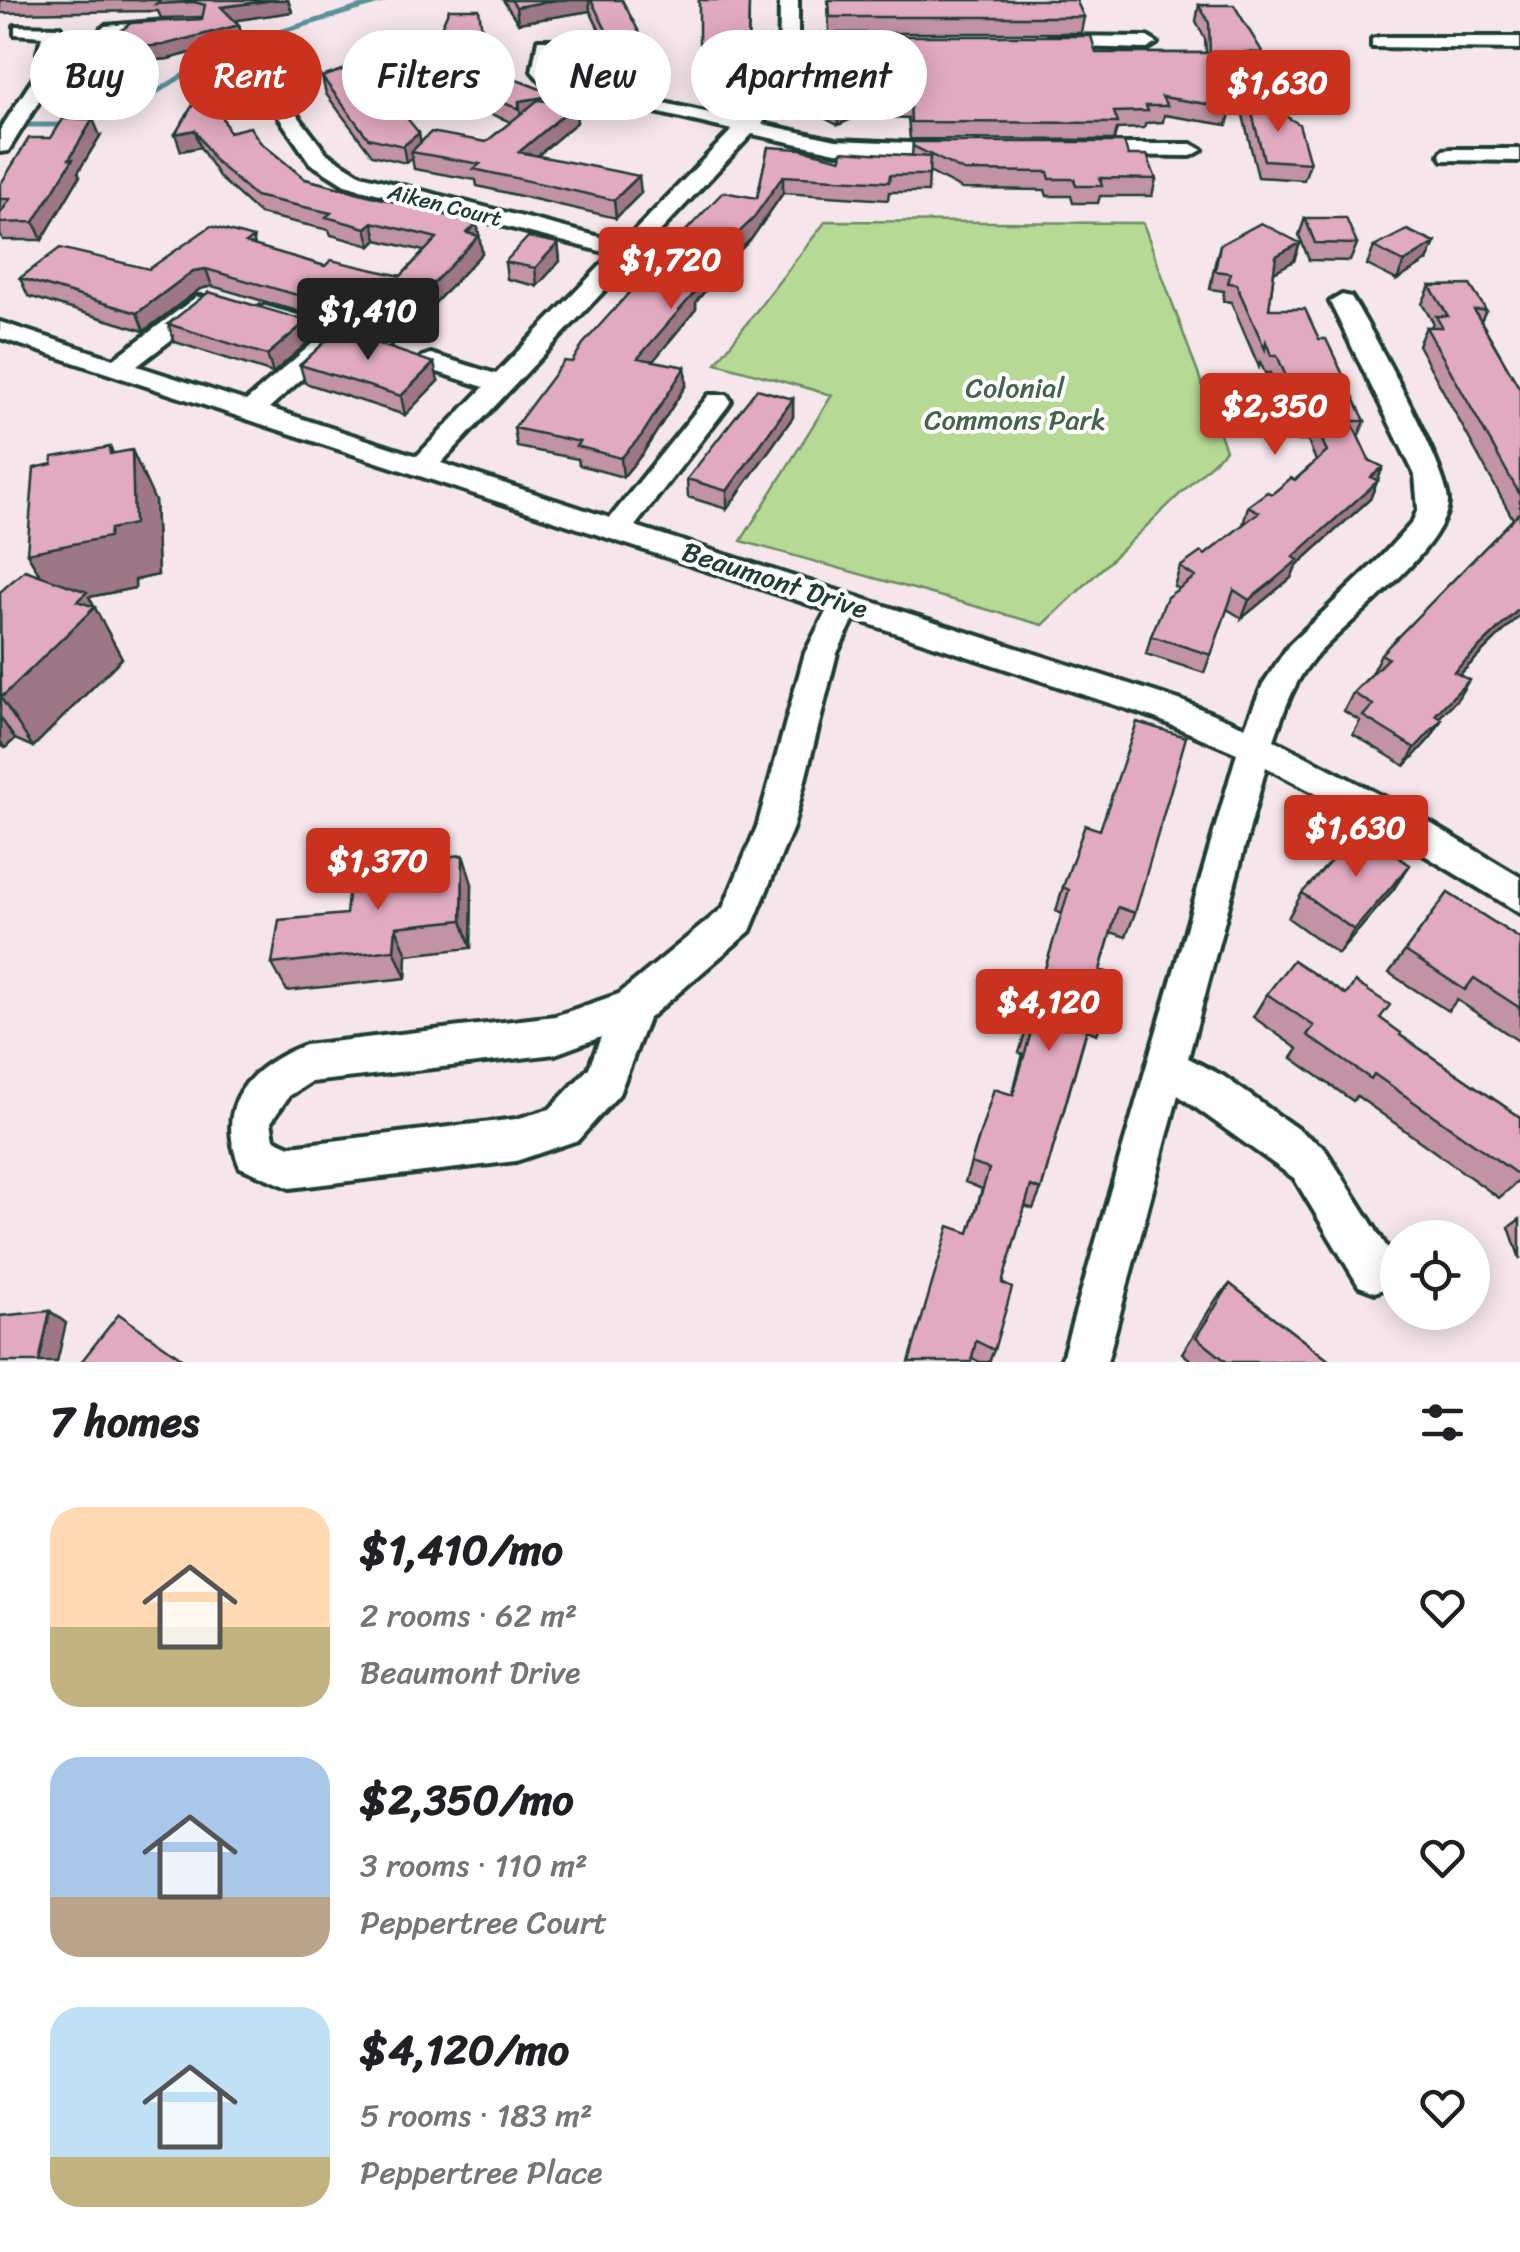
<!DOCTYPE html>
<html lang="en">
<head>
<meta charset="utf-8">
<style>
  :root { --surface:#fff; --page:#f2f2f2; --text:#202124; --muted:#757577; --accent:#c8321e }
  body { margin:0; font-family:Sriracha,sans-serif; background:var(--page); color:var(--text); height:100vh; display:flex; flex-direction:column; font-size:38px; white-space:nowrap }
  * { box-sizing:border-box; margin:0 }
  p { font-size:32px; color:var(--muted) }
  .icon { flex:none; width:55px; height:55px; fill:none; stroke:currentColor; stroke-width:2; stroke-linecap:round; stroke-linejoin:round }
  .map { position:relative; height:1362px; overflow:hidden }
  .panel { display:flex; flex-direction:column; background:var(--surface); flex:1 }
  .panel>* { flex:none }
  .banner { position:absolute; left:30px; top:30px; width:1000px; height:90px; display:flex; gap:20px }
  .tools { position:absolute; left:1380px; top:1220px; display:grid; gap:20px }
  .tools a { display:grid; place-items:center; width:110px; height:110px; border-radius:50%; background:var(--surface); box-shadow:0 5px 25px #0003; font-size:50px }
  .price { position:absolute; translate:-50% -85px; padding:0 22px; border-radius:10px; background:var(--accent); color:#fff; font-size:32px; line-height:65px; filter:drop-shadow(0 2px 5px #0008) }
  .price::after { content:''; position:absolute; left:50%; top:60px; width:30px; height:22px; margin-left:-15px; background:inherit; clip-path:polygon(0 0,100% 0,50% 100%) }
  .price.current { background:#222; color:#fff }
  ul { padding:0; list-style:none }
  li { display:flex; align-items:center; gap:30px; height:250px; padding:0 50px }
  li span { display:grid; place-items:center; flex:none; width:280px; height:200px; border-radius:30px; color:#555 }
  li>.icon { margin-inline-start:auto }
  span .icon { width:120px; height:120px; fill:#fffc; stroke-width:1 }
  li b { font-size:42px }
  h2 { display:flex; justify-content:space-between; align-items:center; height:120px; padding:0 50px; font-size:42px }
  .tag { padding:0 35px; border-radius:45px; background:var(--surface); box-shadow:0 5px 25px #0003; font-size:35px; line-height:90px }
  .tag.current { background:var(--accent); color:#fff }
  .map>svg:first-child { display:block }
  .green { fill:#b6da95; stroke:#6a8c64; stroke-width:2.5 }
  .lines { fill:none; stroke-linecap:round; stroke-linejoin:round }
  .stream { stroke:#59929b; stroke-width:5 }
  .minor-casing { stroke:#1f3d34; stroke-width:8 }
  .minor { fill:#fff; fill-rule:evenodd }
  .wall { fill:#c292a5; stroke:#1f3d34; stroke-width:2.5 }
  .shaded-wall { fill:#9e7786; stroke:#1f3d34; stroke-width:2.5 }
  .building { fill:#e1aac0; stroke:#1f3d34; stroke-width:2.5 }
  .labels { text-anchor:middle; dominant-baseline:central; stroke-width:8; stroke-linejoin:round; paint-order:stroke }
  .far-street-label { font-size:22px; fill:#1f3d34; stroke:#fff }
  .park-label { font-size:28px; fill:#45644c; stroke:#fff }
  .street-label { font-size:28px; fill:#1f3d34; stroke:#fff }
</style>
</head>
<body>
<div class="map">
<svg width="1520" height="1362" viewBox="0 0 1520 1362">
  <rect width="100%" height="100%" fill="#f6e6ec"/>
  <filter id="ink" filterUnits="userSpaceOnUse"><feTurbulence type="fractalNoise" baseFrequency=".01" numOctaves="2"/><feDisplacementMap in="SourceGraphic" scale="20" xChannelSelector="R" yChannelSelector="G"/><feConvolveMatrix kernelMatrix="1 2 1 2 8 2 1 2 1" color-interpolation-filters="sRGB"/></filter>
  <g filter="url(#ink)">
    <path class="green" d="M826 221 1143 223 1226 450 1043 625 741 541 832 395 716 363Z"/>
    <g class="lines">
      <path class="stream" d="M84 122 150 96 198 66 257 39 385 0
        M0 125H69"/>
      <g class="minor-casing">
        <path id="minor" d="M780 0H798V37H872L882 43 872 49H798V71L762 124 836 140 957 145 965 146 968 151 965 156 836 152 752 134 441 463 610 518 709 395H727L731 401 727 407 635 526 1179 700 1245 727 1263 684 1289 645 1381 557 1412 523 1418 509 1415 475 1330 302 1342 295 1351 297C1371 328 1450 473 1448 503 1443 554 1341 624 1309 664 1292 686 1283 714 1274 740L1405 808 1520 877V913L1380 828 1266 767 1188 1058 1223 1076 1324 1148 1391 1254 1397 1270 1391 1286 1375 1292 1359 1286 1294 1178 1178 1095 1107 1362H1061L1237 753 1155 718 854 619 837 653 793 827 750 931 648 1019 619 1094 578 1140 516 1161 290 1188 240 1167C214 1105 248 1067 305 1045L555 1016 619 994 723 908 757 827 805 653 827 610 0 338V322L114 359 196 297H214L217 302 214 307 137 366 246 401 320 337 256 318 253 313 256 308 265 306 386 340 390 345 386 350 377 353 342 343 269 408 417 456 484 387 422 367 418 362 422 357 431 354 496 374 612 254 345 185 310 163 278 116 281 112H295L326 153 361 175 623 243 732 130 545 86 532 71 538 40H552V70L576 84 742 120C784 76 779 57 780 0ZM601 1037 589 1068 550 1109 516 1119 290 1146 274 1139 271 1122 289 1096 311 1082 555 1054Z
          M165 21 172 23V31L117 35 95 55 61 66 8 151 0 152V130L44 62 38 53 42 36 15 34V26L60 27 58 54 81 47 105 26Z
          M1051 36 1147 37 1157 43 1147 49 1044 46 1041 42Z
          M1379 37H1520V49L1372 47V39Z
          M1086 144H1191L1202 150 1191 156 1078 155 1075 150Z
          M1451 149H1520V161L1443 160 1440 155 1443 150Z"/>
      </g>
      <use href="#minor" class="minor"/>
    </g>
    <path class="wall" d="M0 0H288L292 12 235 20 239 25 243 39 168 59 137 62 133 68 77 83 72 68 202 19V17L161 18 158 11 0 13Z
      M503 0H622L648 63 627 79 594 70 592 53 606 44 590 11 518 23Z
      M699 0H749L748 59 700 60Z
      M828 0 1084 17 1081 33H829Z
      M1199 5 1263 53 1259 70 1242 68 1227 125 1164 115 1163 122 1146 123 1144 128 1117 129 1114 140 910 139 908 118 887 117 886 103 838 125 803 107V91L1096 53H1206L1205 39 1196 21Z
      M440 30 483 38 506 76 556 95V102L577 122 537 156 641 193 616 218 477 186 476 180 414 169 412 158 406 163 372 155 326 94 322 77 420 142H486L511 122 461 102 451 84 448 68 454 67 443 46Z
      M207 82 229 132 260 142 305 179 477 223 482 253 399 341 212 286 200 289 144 331 28 296 20 278 149 269 253 238 255 246 325 266 401 276 424 251 377 240 371 246 331 235 329 230 260 214 220 178 200 147 181 151Z
      M1247 94 1310 163 1304 180 1258 177 1242 111Z
      M100 136 78 172 80 176 42 240H3L0 234V185Z
      M913 142 1128 155 1156 179 1152 196H1100L1098 203H1073L1071 196H1047L1045 190 962 189 929 172 928 192H889L888 200 783 193 752 238 732 258 696 302V309L653 361 685 367 686 385 643 453 623 477 579 465 578 459 517 447 514 428 572 362 660 266 757 198 768 147 841 159 912 156Z
      M1305 218 1357 244 1350 261 1309 260 1299 235Z
      M558 243 560 261 537 286 507 279 505 262Z
      M1300 243 1294 261 1274 272 1269 309 1319 339 1365 421 1358 437 1369 460 1383 467 1370 499 1296 566 1291 578 1242 618 1227 609 1204 673 1146 654 1151 636 1179 589 1174 586 1180 567 1205 555 1243 525 1248 506 1272 494 1295 480 1316 461 1308 441H1298L1270 373H1265L1260 362 1259 367 1231 302 1223 301 1224 291 1210 289 1215 263 1220 245Z
      M1374 247 1427 261 1397 280 1367 265Z
      M1430 286 1486 310 1481 321 1520 389V615L1459 675 1458 698 1439 718 1442 719 1431 737 1405 766 1353 734 1360 721 1344 711 1353 693 1373 673 1372 672 1381 654 1513 519 1418 345 1426 327H1431L1433 322 1422 304Z
      M307 321 312 339 273 373 175 342 168 324Z
      M300 365 438 381 405 415 305 383Z
      M793 399V417L727 509 688 497 687 479Z
      M110 447 113 453 155 501 158 575 135 580V588L89 597 122 658 33 747 15 739 5 748 0 746V592L40 575 27 553 52 464Z
      M472 884 471 948 407 955 406 978 287 991 272 964 346 914Z
      M1063 887 1135 913 1126 937 1111 932 1100 970 1106 1011 1097 1034 1087 1030 1041 1190 1033 1209 1025 1206 1002 1283 994 1350 989 1362H980L972 1358 969 1233 982 1189 965 1182 994 1089 1012 1095 1023 1054 1019 1053 1062 914 1056 911Z
      M1393 890 1338 954 1288 918 1302 893Z
      M1448 893 1520 939V1042L1457 1000 1448 1011 1389 973Z
      M1267 994 1380 1018 1400 1035 1520 1117V1180L1499 1198 1357 1096 1353 1101 1292 1058 1298 1049 1253 1017Z
      M1520 1219V1259L1509 1227Z
      M1230 1284 1331 1362H1193L1182 1353 1215 1301Z"/>
    <path class="shaded-wall" d="M274 0H288L292 12 225 22 221 7Z
      M556 0H589L590 11 518 23 516 7Z
      M239 25 243 39 168 59 137 62 133 68 77 83 72 68 132 48Z
      M647 47 648 63 627 79 626 62Z
      M887 86 886 103 838 125V108Z
      M556 95 558 111 522 126 519 101Z
      M575 105 577 122 522 169 519 152Z
      M93 119 100 136 78 172 80 176 42 240 34 222 69 159Z
      M195 130 200 147 181 151 175 134Z
      M419 133 422 150 411 152 412 158 406 163 403 146Z
      M639 176 641 193 616 218 614 200Z
      M783 176V193L752 238 732 258 696 302V309L640 377 638 358 691 290Z
      M373 222 377 240 371 246 366 228Z
      M477 223 482 253 399 341 395 323Z
      M558 243 560 261 537 286 535 268Z
      M1300 243 1294 261 1270 274 1276 256Z
      M1435 243 1427 261 1397 280 1404 262Z
      M206 269 212 286 200 289 144 331 137 313 193 271Z
      M307 321 312 339 273 373 267 355Z
      M434 363 438 381 405 415 401 396Z
      M685 367 686 385 643 453 623 477 621 458Z
      M793 399V417L727 509V491Z
      M110 447 133 497 132 450 155 501 158 575 135 580V588L89 597 122 658 33 747 1 698 56 603 27 553 110 454Z
      M1383 467 1370 499 1296 566 1291 578 1242 618 1249 600 1371 477Z
      M1520 608V615L1444 690 1454 672Z
      M1469 680 1458 698 1424 733 1435 715Z
      M0 717 15 739 5 748 0 741Z
      M1442 719 1431 737 1405 766 1415 748Z
      M463 855 472 884 471 948 462 920Z
      M1410 865 1393 890 1338 954 1354 930Z
      M396 927 407 955 406 978 394 950Z
      M50 1311 66 1323 57 1362H39Z"/>
    <path class="building" d="M161 0H274L221 7 239 25 163 45 132 48 128 54 72 68 131 23 202 19 205 5 194 2 156 4Z
      M511 0H556L516 7Z
      M591 0H622L647 47 626 62 592 53 611 40Z
      M699 0H749L748 43H699Z
      M829 0H1076L1084 17H830Z
      M1199 5H1234L1263 53 1246 52 1232 108 1162 97 1167 106H1146L1148 111 1114 112 1118 123 911 122 910 101H888L887 86 838 108 803 91 830 79 831 36H1091L1096 53H1210L1209 23Z
      M449 9H479L483 37 506 76 556 95 519 101V109L458 85 448 68 459 66 440 30Z
      M349 68 386 92 419 133 403 146 368 138 322 77Z
      M207 82 229 132 250 127 260 142 305 179 477 223 467 233 479 236 395 323 206 269 193 271 137 313 20 278 60 248 149 269 211 226 253 238 246 243 325 266 331 260 401 276 437 238 373 222 366 228 326 217 331 213 255 196 214 160 195 130 175 134Z
      M1247 94 1299 124 1310 163 1264 160Z
      M538 100 575 105 519 152 639 176 614 200 474 169 480 164 411 152 431 132 486 142Z
      M63 119H93L69 159H73L34 222 0 223V214L10 199H0V185L29 138H51Z
      M913 142H1124L1128 155H1147L1156 179 1100 178 1102 186H1076L1074 179H1050L1048 172 964 171 913 146Z
      M768 147 800 149 841 159 842 151 930 157 929 175H890L889 182 783 176 752 220 731 240 691 290 696 291 638 358 685 367 642 435 621 458 576 446 580 442 514 428 564 361 572 362 583 344 654 265 660 266 679 238 723 192 757 198Z
      M1305 218H1346L1357 244 1315 243Z
      M1261 223 1300 243 1276 256 1269 309H1305L1319 339H1326L1365 421H1351L1369 460 1383 467 1371 477 1378 481 1293 557 1298 560 1273 581 1249 600 1234 590 1211 655 1151 636 1167 597 1195 577 1180 567 1201 552 1205 555 1259 512 1248 506 1267 492 1272 494 1291 478 1295 480 1327 452 1315 423H1305L1277 355H1271L1266 342 1265 349 1236 284 1228 283 1230 273 1215 271 1220 245Z
      M1407 230 1435 243 1404 262 1374 247Z
      M528 237 558 243 535 268 505 262Z
      M1470 285 1486 310H1474L1520 389V495L1426 327H1442L1436 316H1448L1430 286Z
      M209 292 307 321 267 355 168 324Z
      M338 330 434 363 401 396 300 365Z
      M757 389 793 399 727 491 687 479Z
      M110 447V454L132 450 134 524 110 529 109 537 27 553 34 468 52 464 53 457Z
      M1520 512V608L1454 672 1469 680 1435 715 1442 719 1415 748 1363 716 1373 705 1353 693 1388 658 1381 654Z
      M25 570 87 592 77 601 95 607 1 698 0 592Z
      M1137 722 1186 737 1135 913 1118 907 1100 970 1116 975 1106 1011 1093 1007 1041 1190 1031 1186 1002 1283 1012 1288 994 1350 976 1341 971 1362H909L949 1226 969 1233 989 1169 971 1163 994 1089 1013 1095 1031 1032 1026 1031 1069 890 1063 887 1085 825 1100 830Z
      M1358 831 1410 865 1354 930 1302 893Z
      M463 855 462 920 396 927 394 950 272 964 279 920 346 914 349 886 397 881 398 862Z
      M1448 893 1520 939V1008L1474 978 1465 990 1405 951Z
      M1293 960 1346 995 1355 982 1390 1005 1380 1018 1401 1033 1400 1035 1520 1117V1176L1374 1074 1371 1079 1307 1035 1314 1026 1267 994Z
      M1230 1284 1331 1362H1227L1196 1337Z
      M50 1311 39 1362H0V1316Z
      M119 1314 187 1362H81Z"/>
  </g>
  <g class="labels">
    <g class="far-street-label">
      <text transform="translate(445 205) rotate(14)">Aiken Court</text>
    </g>
    <g class="park-label">
      <text x="1015" y="387">Colonial<tspan x="1015" dy="32">Commons Park</tspan></text>
    </g>
    <g class="street-label">
      <text transform="translate(775 580) rotate(18)">Beaumont Drive</text>
    </g>
  </g>
</svg>
<div class="tools">
<a><svg class="icon" aria-label="locate" viewBox="0 0 24 24"><circle cx="12" cy="12" r="6"/><path d="M12 2v4M12 18v4M2 12h4M18 12h4"/></svg></a>
</div>
<b class="price" style="left:1278px;top:135px">$1,630</b>
<b class="price" style="left:671px;top:312px">$1,720</b>
<b class="price current" style="left:368px;top:363px">$1,410</b>
<b class="price" style="left:1275px;top:458px">$2,350</b>
<b class="price" style="left:1356px;top:880px">$1,630</b>
<b class="price" style="left:378px;top:913px">$1,370</b>
<b class="price" style="left:1049px;top:1054px">$4,120</b>
<div class="banner">
<a class="tag">Buy</a>
<a class="tag current">Rent</a>
<a class="tag">Filters</a>
<a class="tag">New</a>
<a class="tag">Apartment</a>
</div>
</div>
<section class="panel">
<h2>7 homes<svg class="icon" aria-label="filters" viewBox="0 0 24 24"><path d="M4 7h16M4 17h16"/><circle cx="9" cy="7" r="2"/><circle cx="15" cy="17" r="2"/></svg></h2>
<ul>
<li><span style="background:linear-gradient(#ffd9b3 60%,#c2b280 0)"><svg class="icon" aria-label="home" viewBox="0 0 24 24"><path d="M3 11l9-7 9 7M6 9v11h12V9"/></svg></span><div><b>$1,410/mo</b><p>2 rooms · 62 m²</p><p>Beaumont Drive</p></div><svg class="icon" aria-label="heart" viewBox="0 0 24 24"><path d="M12 20l-8-8c-3-5 5-10 8-4 3-6 11-1 8 4z"/></svg></li>
<li><span style="background:linear-gradient(#a9c7e8 70%,#b9a48a 0)"><svg class="icon" aria-label="home" viewBox="0 0 24 24"><path d="M3 11l9-7 9 7M6 9v11h12V9"/></svg></span><div><b>$2,350/mo</b><p>3 rooms · 110 m²</p><p>Peppertree Court</p></div><svg class="icon" aria-label="heart" viewBox="0 0 24 24"><path d="M12 20l-8-8c-3-5 5-10 8-4 3-6 11-1 8 4z"/></svg></li>
<li><span style="background:linear-gradient(#bfe0f5 75%,#c2b280 0)"><svg class="icon" aria-label="home" viewBox="0 0 24 24"><path d="M3 11l9-7 9 7M6 9v11h12V9"/></svg></span><div><b>$4,120/mo</b><p>5 rooms · 183 m²</p><p>Peppertree Place</p></div><svg class="icon" aria-label="heart" viewBox="0 0 24 24"><path d="M12 20l-8-8c-3-5 5-10 8-4 3-6 11-1 8 4z"/></svg></li>
</ul>
</section>
</body>
</html>
